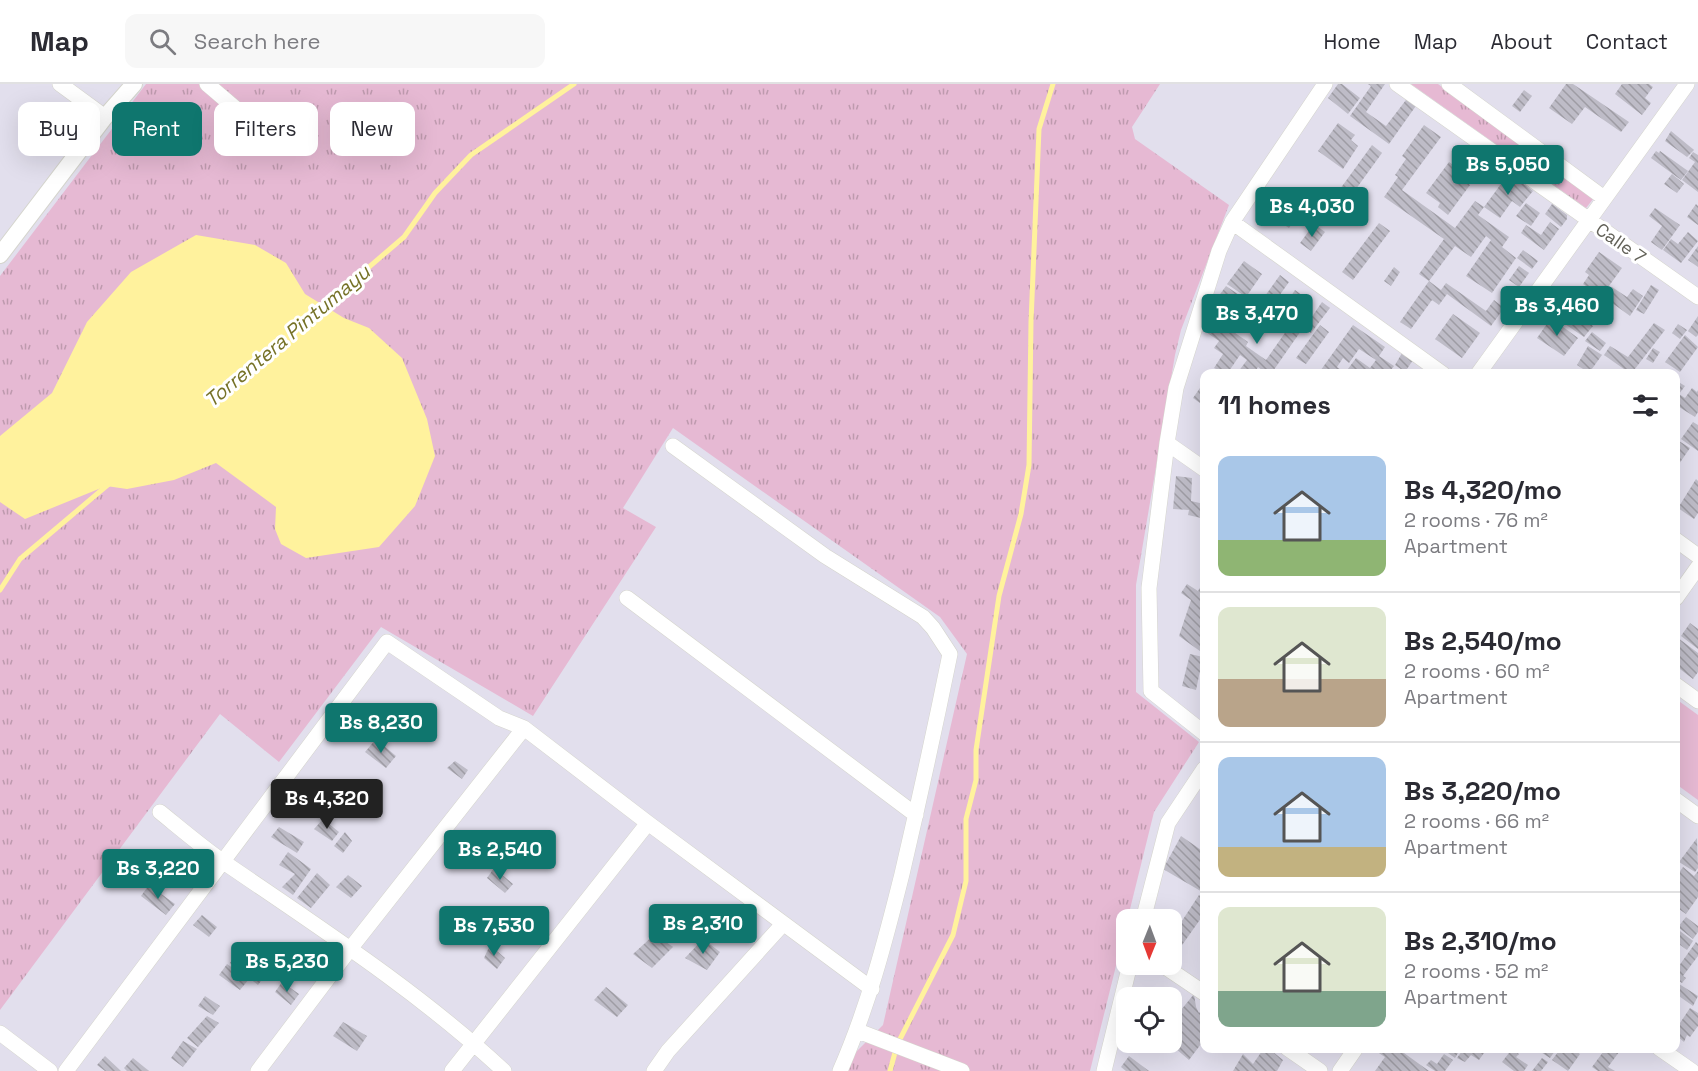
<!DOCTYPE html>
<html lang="en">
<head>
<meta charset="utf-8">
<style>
  :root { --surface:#fff; --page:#f7f7f7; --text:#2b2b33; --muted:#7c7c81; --line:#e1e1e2; --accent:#0f766e }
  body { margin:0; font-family:"Space Grotesk",sans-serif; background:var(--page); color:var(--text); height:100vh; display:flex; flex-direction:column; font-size:22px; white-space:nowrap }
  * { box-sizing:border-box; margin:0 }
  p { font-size:20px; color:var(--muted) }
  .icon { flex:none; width:33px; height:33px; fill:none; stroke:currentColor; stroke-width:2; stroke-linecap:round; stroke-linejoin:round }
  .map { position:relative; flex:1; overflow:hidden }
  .panel { position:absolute; left:1200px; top:285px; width:480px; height:684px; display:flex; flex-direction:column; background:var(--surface); border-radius:12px; box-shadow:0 6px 24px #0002 }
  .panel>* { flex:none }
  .banner { position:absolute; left:18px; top:18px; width:570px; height:54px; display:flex; gap:12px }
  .needle { width:39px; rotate:181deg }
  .controls { position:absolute; left:1116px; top:825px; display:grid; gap:12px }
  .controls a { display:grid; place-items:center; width:66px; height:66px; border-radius:12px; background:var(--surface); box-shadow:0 6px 24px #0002; font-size:30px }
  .price { position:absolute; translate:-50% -51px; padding:0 14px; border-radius:6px; background:var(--accent); color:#fff; font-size:20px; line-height:39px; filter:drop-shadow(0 2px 3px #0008) }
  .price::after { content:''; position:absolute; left:50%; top:36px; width:18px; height:14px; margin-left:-9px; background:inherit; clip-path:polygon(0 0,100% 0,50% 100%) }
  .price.active { background:#222; color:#fff }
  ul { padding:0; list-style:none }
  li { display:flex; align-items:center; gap:18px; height:150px; padding:0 18px }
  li+li { border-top:2px solid var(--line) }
  li span { display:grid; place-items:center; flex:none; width:168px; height:120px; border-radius:12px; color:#555 }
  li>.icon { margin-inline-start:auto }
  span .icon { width:72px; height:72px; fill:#fffc; stroke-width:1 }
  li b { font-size:26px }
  h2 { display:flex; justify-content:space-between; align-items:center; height:72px; padding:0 18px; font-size:26px }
  .pill { padding:0 21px; border-radius:12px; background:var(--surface); box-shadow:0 6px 24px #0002; font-size:21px; line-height:54px }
  .pill.active { background:var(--accent); color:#fff }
  header { display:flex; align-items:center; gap:36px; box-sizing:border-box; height:84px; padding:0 30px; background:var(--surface); border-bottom:2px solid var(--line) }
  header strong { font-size:28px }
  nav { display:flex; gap:33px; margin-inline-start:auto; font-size:21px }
  .search { width:420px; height:54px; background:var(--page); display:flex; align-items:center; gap:15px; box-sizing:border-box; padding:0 21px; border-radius:12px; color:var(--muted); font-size:22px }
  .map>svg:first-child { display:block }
  .grass { fill:url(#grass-tufts) }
  .garden { fill:#e6b9d3 }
  .water { fill:#fff29d }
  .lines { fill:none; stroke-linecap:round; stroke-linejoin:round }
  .stream { stroke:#fff29d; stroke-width:5 }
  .building { fill:url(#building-back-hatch); fill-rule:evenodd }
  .minor-casing { stroke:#d5d5cd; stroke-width:16 }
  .tertiary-casing { stroke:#d5d5cd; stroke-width:18 }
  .minor { stroke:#fff; stroke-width:15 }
  .tertiary { stroke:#fff; stroke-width:16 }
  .labels { text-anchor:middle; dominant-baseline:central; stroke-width:6; stroke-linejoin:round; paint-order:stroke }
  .street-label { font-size:18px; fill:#626158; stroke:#fff }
  .water-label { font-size:20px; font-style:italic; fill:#767227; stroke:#fff }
</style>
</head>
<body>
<header>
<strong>Map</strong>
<div class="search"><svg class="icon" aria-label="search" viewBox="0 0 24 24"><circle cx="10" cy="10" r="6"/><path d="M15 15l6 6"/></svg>Search here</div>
<nav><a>Home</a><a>Map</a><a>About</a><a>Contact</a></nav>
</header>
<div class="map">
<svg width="1698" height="987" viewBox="0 0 1698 987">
  <defs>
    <pattern id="grass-tufts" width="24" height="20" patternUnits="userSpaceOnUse" patternTransform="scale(1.5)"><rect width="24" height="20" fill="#e6b9d3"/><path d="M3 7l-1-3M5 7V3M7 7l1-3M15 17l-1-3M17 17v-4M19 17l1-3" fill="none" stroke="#be9aae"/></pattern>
    <pattern id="building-back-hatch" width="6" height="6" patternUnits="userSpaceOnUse" patternTransform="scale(1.5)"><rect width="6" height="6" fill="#bebcc7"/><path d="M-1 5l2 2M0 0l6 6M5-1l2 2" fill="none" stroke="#9e9ca4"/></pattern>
  </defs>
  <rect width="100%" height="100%" fill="#e2dfed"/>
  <path class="grass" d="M146 0H1160L1132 43 1135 55 1229 121 1181 246 1175 271 1136 501V608L1199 658 1154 728 1090 987H847L854 970 883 941 967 570 940 533 673 344 623 424 656 443 533 632 381 543 279 678 220 630 0 926V192Z
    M1411 0H1438L1593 115 1586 124Z"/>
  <path class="garden" d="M1676 615 1698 631V716L1676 700Z"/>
  <path class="water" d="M196 151 255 161 286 179 305 210 344 234 369 244 402 274 427 335 435 372 415 422 379 463 306 474 281 460 275 445 276 423 216 379 174 396 127 405 106 402 25 435 0 418V352L52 309 87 238 131 188Z"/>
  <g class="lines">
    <path class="stream" d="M320 225 404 153 435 109 471 71 574 0
      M0 506 20 475 110 399
      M890 987 897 961 953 851 966 797V735L976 696V666L999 512 1021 430 1029 381 1031 238 1039 45 1053 0"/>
  </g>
  <path class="building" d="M1338 0H1342L1360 14 1348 30 1328 14Z
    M1368 0H1385L1366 28 1386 42 1409 12 1418 19 1389 60 1350 32 1371 2Z
    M1566 0H1573L1629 38 1621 48 1585 23 1572 40 1549 24Z
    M1622 0H1649L1653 3 1645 14 1651 19 1642 31 1615 10Z
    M1524 6 1532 12 1520 28 1512 22Z
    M1338 39 1355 51 1351 56 1358 62 1343 85 1318 67Z
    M1424 41 1441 53 1402 106 1455 144 1475 117 1484 123 1478 131 1509 153 1502 163 1516 174 1492 209 1466 192 1491 156 1486 152 1471 173 1455 162 1429 197 1419 190 1444 155 1384 113 1398 93 1395 91 1406 75 1402 72Z
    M1671 47 1694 66 1687 73 1665 57Z
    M1372 61 1382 69 1335 134 1324 127Z
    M1656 67 1659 69 1660 67 1688 87 1681 96 1651 74Z
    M1693 68 1698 71V108L1682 96 1695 78 1689 74Z
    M1449 78 1463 88 1459 93 1470 101 1448 131 1438 123 1440 119 1426 109Z
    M1509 89 1533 107 1520 123 1512 117 1500 134 1484 123Z
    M1672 90 1684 100 1677 109 1664 100Z
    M1283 104 1306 119 1289 144 1266 128Z
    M1526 119 1540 129 1531 142 1516 132Z
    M1552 120 1567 131V135L1561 143 1545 130Z
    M1696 120 1698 122V141L1687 133Z
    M1655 124 1680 141 1662 166 1651 158 1662 142 1649 132Z
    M1550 138 1559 145 1544 166 1521 149 1526 141 1541 151Z
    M1379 139 1390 147 1353 196 1342 188Z
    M1314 140 1325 148 1311 167 1300 159Z
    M1688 148 1698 157 1681 179 1663 166 1671 155 1678 160Z
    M1698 162V183L1688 176Z
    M1523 166 1538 177 1532 185 1517 174Z
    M1599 168 1622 184 1601 213 1583 200 1589 191 1585 188Z
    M1244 177 1262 190 1246 213 1227 200Z
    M1519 182 1529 189 1519 203 1509 196Z
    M1394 183 1400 188 1391 202 1384 197Z
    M1280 191 1289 198 1267 229 1257 223Z
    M1429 197 1441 206 1446 199 1486 227 1494 216 1504 224 1491 242 1447 210 1439 221 1432 216 1411 245 1400 238Z
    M1651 201 1659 206 1644 230 1636 226Z
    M1226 202 1245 215 1242 218 1265 234 1259 241 1218 213Z
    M1612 203 1627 213 1633 205 1643 212 1630 232 1604 213Z
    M1295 206 1306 214 1294 231 1283 224Z
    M1322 218 1330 224 1311 249 1303 244 1271 290H1267L1258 283 1254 290H1239L1238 288 1247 276 1240 271 1227 290H1214L1216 285 1214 284 1223 270 1214 264 1219 257 1206 248 1211 232 1248 258 1246 262 1266 276 1296 233 1307 240Z
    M1567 224 1593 242 1584 253 1559 236Z
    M1453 230 1480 249 1462 274 1435 255Z
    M1698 232V251L1696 253 1688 247Z
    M1551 234 1578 254 1564 272 1537 254Z
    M1654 239 1665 246 1631 290 1604 271 1610 262 1628 273Z
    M1678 240 1687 246 1680 255 1672 249Z
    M1320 241 1329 248 1306 280 1296 274Z
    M1353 241 1385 263 1379 272 1394 282 1388 290H1318ZM1359 265 1376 276 1370 284 1356 274 1345 289 1337 283 1343 274 1349 279Z
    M1592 248 1606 259 1600 267 1585 257Z
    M1685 251 1698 263 1680 288 1665 278Z
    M1588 262 1602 271 1589 289 1577 281Z
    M1653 264 1660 268 1653 279 1646 275Z
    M1402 269 1413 276 1405 288 1395 281Z
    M1677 297 1685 302 1679 310 1685 314 1692 304 1697 308 1698 306V328L1695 333 1676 321Z
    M1202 301 1204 302V322L1193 314Z
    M1693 338 1698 341V367L1681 355Z
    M1679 357 1690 364 1679 380 1676 378V363Z
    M1176 392 1192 394 1191 417 1204 420 1201 434 1188 431 1189 426 1173 425Z
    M1696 395 1698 397V429L1694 435 1678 424Z
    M1204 497V570L1179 552 1191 516 1181 509 1187 500 1198 507Z
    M1690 539 1698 545V565L1681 552Z
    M1678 554 1698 569V588L1693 595 1676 582V557Z
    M1190 570 1203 573 1196 606 1182 602Z
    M376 655 396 672 386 684 365 668Z
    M455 677 468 686 462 695 447 684Z
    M323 735 339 748 332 757 314 745Z
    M279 743 304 758 297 769 271 753Z
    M345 748 352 757 343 769 334 762Z
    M1181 752 1204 768V809L1163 785Z
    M1697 754 1698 784 1695 788 1679 778Z
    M288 768 311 785 293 811 282 803 295 790 279 781Z
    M1683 783 1694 792 1698 787V813L1686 830 1676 823V793Z
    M494 784 513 800 505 809 487 794Z
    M317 789 330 801 311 824 297 814Z
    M348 791 362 802 351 814 336 803Z
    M149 801 175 820 166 831 141 812Z
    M1199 811 1204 815V830L1180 864 1172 858V852Z
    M202 831 217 843 209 853 193 841Z
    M1686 833 1698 842V848L1693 855 1678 843Z
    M1676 844 1693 857 1687 866 1676 858Z
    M655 850 673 863 652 884 633 870Z
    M703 855 720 868 707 886 685 874Z
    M1696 858 1698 860V872L1683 892 1686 894 1682 899 1676 895V886Z
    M490 861 505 874 497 885 484 874Z
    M240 864 269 886 258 901 230 879Z
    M227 880 249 895 240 906 219 891Z
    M282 898 299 910 291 921 275 908Z
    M1676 898 1698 912 1693 922 1676 910Z
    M606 903 628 921 617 933 594 916Z
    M1194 910 1196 923 1199 929 1204 924V956L1189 976 1168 958H1172V937Z
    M205 912 220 922 213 931 198 922Z
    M1690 924 1698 929V942L1690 953 1687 951 1684 958 1676 951V945Z
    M207 932 219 939 198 963 187 954Z
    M343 938 367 952 357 967 333 952Z
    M183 957 197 965 183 983 171 974Z
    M1264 964H1268L1283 976 1277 987H1233L1243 970 1253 980Z
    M1371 964H1397L1429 987H1375L1385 973Z
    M1441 964H1461L1455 974Z
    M1464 964H1479L1484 969 1479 976 1471 971 1465 978 1457 974Z
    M1531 964H1557L1550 974 1536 965 1535 967Z
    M1561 964H1572L1580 970 1568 987 1552 976Z
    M1606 964H1622L1608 983 1615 987H1598L1592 983Z
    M1512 965 1519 970 1516 973 1528 981 1524 987H1514L1502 978Z
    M1444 970 1453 976 1445 987H1435L1426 981 1431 976 1437 980Z
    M105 972 121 987H105L97 981Z
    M1129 972 1149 987H1126L1121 983Z
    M133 974 149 987H127L124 984Z
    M1542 974 1548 978 1541 987H1532Z"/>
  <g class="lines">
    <g class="minor-casing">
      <path id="minor" d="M60 0 105 33
        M207 0 255 41
        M1397 0 1698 213
        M1449 0 1604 114
        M1232 138 1443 290
        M1478 290 1687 0
        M1167 359 1204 385
        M673 362 825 472 923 533 933 544 950 570C935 644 919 717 902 790 885 858 868 923 840 987
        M1676 456 1698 472
        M627 514 916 731
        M1676 514 1698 483
        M1676 601 1698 617
        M1204 649 1151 607 1149 504 1167 359 1176 304 1219 167 1232 138 1325 0
        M1676 716 1698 732
        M160 728C181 745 202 763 225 779 320 844 419 908 504 987
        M1143 836 1168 739 1204 685
        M1161 880 1204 909
        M858 947 962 987
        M0 949 50 987
        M1287 964 1320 987
        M1659 964 1692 987
        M66 987 387 558 499 634 524 644 648 739 872 905
        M258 987 350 865 524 644
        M452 987 648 739
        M654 987 668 967 783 840
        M1104 987 1130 880
        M1340 987 1356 964"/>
    </g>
    <g class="tertiary-casing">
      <path id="tertiary" d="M0 171 105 33 134 0"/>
    </g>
    <use href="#minor" class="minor"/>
    <use href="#tertiary" class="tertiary"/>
  </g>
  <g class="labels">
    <g class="street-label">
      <text transform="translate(1621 159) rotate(35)">Calle 7</text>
    </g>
    <g class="water-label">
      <text transform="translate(287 252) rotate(-40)">Torrentera Pintumayu</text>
    </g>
  </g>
</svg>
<div class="controls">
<a><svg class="needle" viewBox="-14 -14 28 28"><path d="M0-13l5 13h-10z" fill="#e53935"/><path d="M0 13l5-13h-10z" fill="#7c7c81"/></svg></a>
<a><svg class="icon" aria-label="locate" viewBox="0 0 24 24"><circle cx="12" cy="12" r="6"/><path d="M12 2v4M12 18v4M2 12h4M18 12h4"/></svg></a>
</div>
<b class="price" style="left:1508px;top:112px">Bs 5,050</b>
<b class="price" style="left:1312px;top:154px">Bs 4,030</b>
<b class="price" style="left:1557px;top:253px">Bs 3,460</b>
<b class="price" style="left:1257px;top:261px">Bs 3,470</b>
<b class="price" style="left:381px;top:670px">Bs 8,230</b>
<b class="price active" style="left:327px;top:746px">Bs 4,320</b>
<b class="price" style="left:500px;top:797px">Bs 2,540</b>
<b class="price" style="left:158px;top:816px">Bs 3,220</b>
<b class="price" style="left:703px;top:871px">Bs 2,310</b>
<b class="price" style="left:494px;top:873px">Bs 7,530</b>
<b class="price" style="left:287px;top:909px">Bs 5,230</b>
<div class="banner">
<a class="pill">Buy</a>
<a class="pill active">Rent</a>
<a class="pill">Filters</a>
<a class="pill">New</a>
</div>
<section class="panel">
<h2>11 homes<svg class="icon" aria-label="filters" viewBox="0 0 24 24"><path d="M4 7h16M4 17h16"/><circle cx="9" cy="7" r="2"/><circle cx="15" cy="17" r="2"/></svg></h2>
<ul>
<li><span style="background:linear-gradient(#a9c7e8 70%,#8fb573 0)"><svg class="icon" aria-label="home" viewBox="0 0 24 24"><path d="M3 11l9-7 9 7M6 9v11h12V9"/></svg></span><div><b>Bs 4,320/mo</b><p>2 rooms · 76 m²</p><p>Apartment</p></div></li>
<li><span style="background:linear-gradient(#dfe7d0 60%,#b9a48a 0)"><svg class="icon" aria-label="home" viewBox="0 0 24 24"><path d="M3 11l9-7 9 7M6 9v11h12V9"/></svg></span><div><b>Bs 2,540/mo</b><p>2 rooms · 60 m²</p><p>Apartment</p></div></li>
<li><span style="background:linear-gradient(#a9c7e8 75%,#c2b280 0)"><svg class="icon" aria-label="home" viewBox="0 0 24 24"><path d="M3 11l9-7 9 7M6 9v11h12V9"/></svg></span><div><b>Bs 3,220/mo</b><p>2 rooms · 66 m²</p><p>Apartment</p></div></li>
<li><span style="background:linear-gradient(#dfe7d0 70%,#7fa58c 0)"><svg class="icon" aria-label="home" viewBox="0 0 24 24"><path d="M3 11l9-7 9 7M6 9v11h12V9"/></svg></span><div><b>Bs 2,310/mo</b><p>2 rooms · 52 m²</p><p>Apartment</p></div></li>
</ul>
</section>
</div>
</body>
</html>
